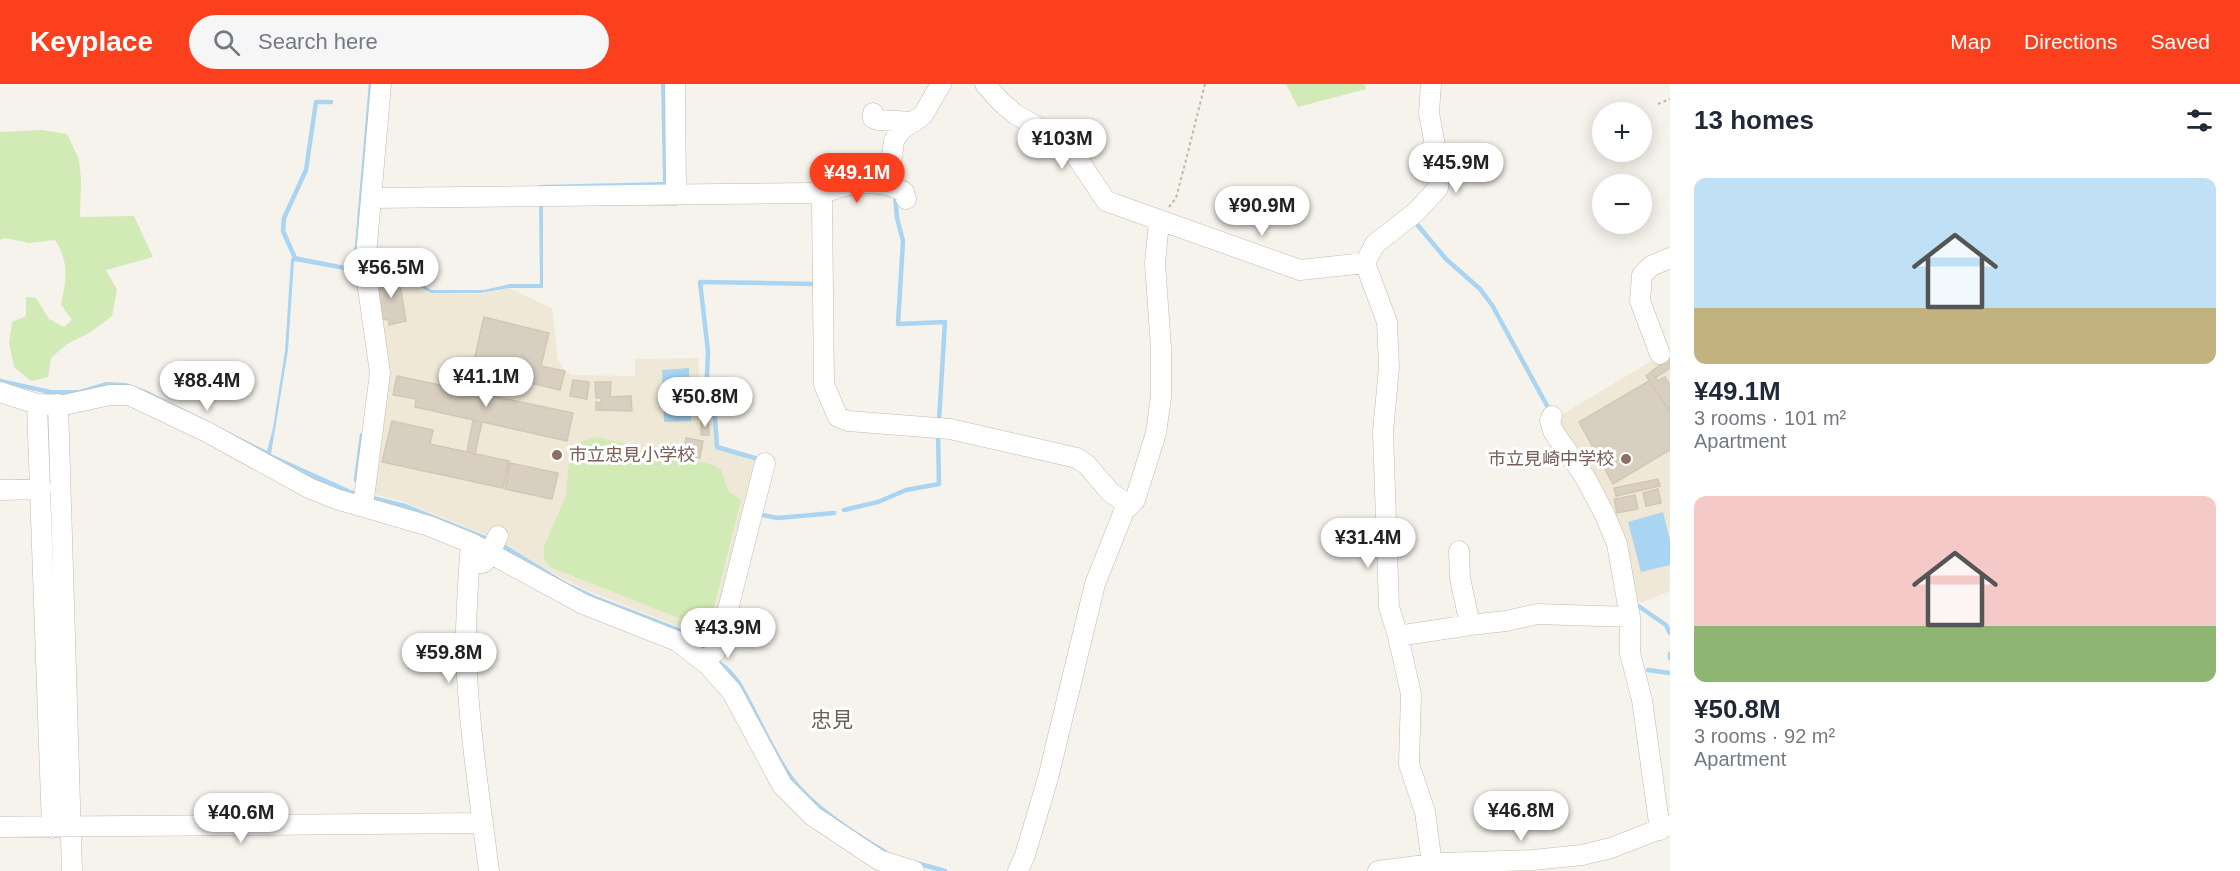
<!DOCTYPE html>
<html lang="en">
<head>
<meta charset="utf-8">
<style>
  :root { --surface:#fff; --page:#f6f6f7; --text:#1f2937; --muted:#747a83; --accent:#fc3f1d }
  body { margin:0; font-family:Arial,"Noto Sans JP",sans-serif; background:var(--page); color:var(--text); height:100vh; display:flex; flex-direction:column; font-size:22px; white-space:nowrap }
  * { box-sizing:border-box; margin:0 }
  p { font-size:20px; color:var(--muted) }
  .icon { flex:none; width:33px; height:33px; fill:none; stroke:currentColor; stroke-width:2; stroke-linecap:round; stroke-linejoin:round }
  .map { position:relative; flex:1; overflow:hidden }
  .panel { display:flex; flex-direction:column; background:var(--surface); width:570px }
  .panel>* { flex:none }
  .buttons { position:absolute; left:1592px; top:18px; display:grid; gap:12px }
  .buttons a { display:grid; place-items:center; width:60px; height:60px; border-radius:50%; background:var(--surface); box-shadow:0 3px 15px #0003; font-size:30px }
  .price { position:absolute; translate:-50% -51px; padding:0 14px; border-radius:21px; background:#fff; color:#222; font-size:20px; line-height:39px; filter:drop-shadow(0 2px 3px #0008) }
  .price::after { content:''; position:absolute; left:50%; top:36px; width:18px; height:14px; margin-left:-9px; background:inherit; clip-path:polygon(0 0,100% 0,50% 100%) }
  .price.current { background:var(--accent); color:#fff }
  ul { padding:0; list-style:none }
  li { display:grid; align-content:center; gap:12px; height:318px; padding:0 24px }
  li span { display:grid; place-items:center; height:186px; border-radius:12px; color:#555 }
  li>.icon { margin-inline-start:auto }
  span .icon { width:108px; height:108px; fill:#fffc; stroke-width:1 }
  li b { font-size:26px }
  h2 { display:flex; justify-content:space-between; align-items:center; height:72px; padding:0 24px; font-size:26px }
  header { display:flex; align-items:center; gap:36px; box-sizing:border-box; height:84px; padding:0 30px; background:var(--accent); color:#fff }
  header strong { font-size:28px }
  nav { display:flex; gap:33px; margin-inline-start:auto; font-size:21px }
  .search { width:420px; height:54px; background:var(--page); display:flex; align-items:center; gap:15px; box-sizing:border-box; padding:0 21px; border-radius:33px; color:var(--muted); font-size:22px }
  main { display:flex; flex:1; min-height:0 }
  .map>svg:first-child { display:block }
  .education { fill:#efe8d6 }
  .green { fill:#d2eab5 }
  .water { fill:#a9d4f2 }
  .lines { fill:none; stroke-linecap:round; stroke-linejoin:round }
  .stream { stroke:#a9d4f2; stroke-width:4.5 }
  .building { fill:#d8cfc1; stroke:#d3c7b4; stroke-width:1.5 }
  .minor-casing { stroke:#c2bbae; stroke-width:21 }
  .path { stroke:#c4b79f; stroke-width:2; stroke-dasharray:3 3; stroke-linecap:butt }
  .minor { stroke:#fff; stroke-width:20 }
  .education-dot { fill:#8d6e63; stroke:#fff; stroke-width:2 }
  .labels { text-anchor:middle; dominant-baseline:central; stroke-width:6; stroke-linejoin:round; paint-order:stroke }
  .education-label { font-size:18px; fill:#785e54; stroke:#fff; text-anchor:start }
  .quarter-label { font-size:21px; fill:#6e6250; stroke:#fff }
</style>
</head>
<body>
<header>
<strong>Keyplace</strong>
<div class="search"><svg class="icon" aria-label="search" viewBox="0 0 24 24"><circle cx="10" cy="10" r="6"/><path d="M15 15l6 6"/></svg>Search here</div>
<nav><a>Map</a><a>Directions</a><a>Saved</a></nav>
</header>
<main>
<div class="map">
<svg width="1670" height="787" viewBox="0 0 1670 787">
  <rect width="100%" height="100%" fill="#f6f3ec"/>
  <path class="education" d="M373 186 395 189 429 209 482 210 509 204 547 222 552 224 558 275 563 284 571 291 635 292V275L698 274 702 331 712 333 716 364 757 378 710 558H702L683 544 583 505 549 487 501 457 404 418 373 410Z
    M1670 266V507L1641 519 1638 517 1629 489 1556 334Z"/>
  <path class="green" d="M1286 0H1364L1366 5 1298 23Z
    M42 46 67 50 79 75 81 95 80 133 134 132 153 173 106 186 117 206 112 232 91 248 67 260 51 274 48 293 31 297 14 283 9 259 12 238 26 232V213L36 214 49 235 64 243 72 236 61 221C66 196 70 179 55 156L29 159 5 154 0 156V48Z
    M597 353 714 381 721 386 728 407 741 416 709 543 699 542 552 484 544 475V462L566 412 570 365 580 358Z"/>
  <path class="water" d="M661 0H666L667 102 538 104 539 101 663 98Z
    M539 122H543V204H509L481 209H431L395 189 374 185V181L400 187 431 206H484L510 200H540Z
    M295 172 356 184 355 188 294 177 288 266 271 370 351 406 406 420 501 458 566 498 596 512 682 545 708 561 709 568 330 405 154 316 44 311 47 306H79L106 298 126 299 148 307 267 367 273 344 285 267 291 175Z
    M689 284 691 337 664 338 662 286Z
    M1663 428 1670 456V481L1641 488 1628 438Z"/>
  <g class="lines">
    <path class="stream" d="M895 110 897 134 903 157 898 240 945 238 939 336
      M1415 138 1446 175 1480 205 1492 221 1550 327
      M295 174 283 147 284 134 306 86 316 18H331
      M356 175 371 0
      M0 297 50 308
      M760 378 761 376 717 363 715 333 706 313 708 267 700 198 814 200
      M356 396 362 351
      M844 426 878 418 906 406 939 400 938 350
      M757 430 778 434 834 429
      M1634 519 1666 541 1670 549
      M1670 570V574
      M716 576 729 587 738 598C757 629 770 665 792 695 814 724 855 750 885 768
      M1648 586 1670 589
      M916 779 945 787"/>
  </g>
  <path class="building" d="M376 188 399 194 406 237 389 241V236L381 235Z
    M484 233 549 249 541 282 565 287 560 306 472 285Z
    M1670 273V284L1655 294 1651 288Z
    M1651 288 1658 297 1665 293 1670 301V327L1646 292Z
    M397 292 573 329 567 357 415 323 416 315 393 311Z
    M573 296 589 298 587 315 570 312Z
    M1649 297 1670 328V366L1613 400 1579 338Z
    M595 298H611L610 313 631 312 632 327 596 326V318L601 319V314H596Z
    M473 336 482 338 475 370 467 368Z
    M708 336 709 351H701V337Z
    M392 337 433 346 430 360 509 377 503 404 382 378Z
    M686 354 703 357 700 374 683 371Z
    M510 379 558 389 552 415 505 405Z
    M1658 395 1660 402 1616 412 1614 404Z
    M1658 405 1661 419 1646 422 1643 409Z
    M1635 411 1638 425 1617 429 1614 415Z"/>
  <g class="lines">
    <g class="minor-casing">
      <path id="minor" d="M675 0 676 111
        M985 0 1000 17 1015 30 1053 52 1074 69 1106 117 1300 186 1365 179
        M1431 0 1429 29 1439 84 1438 104 1416 128 1375 160 1365 179 1387 238 1389 283 1383 348 1389 523 1398 552 1411 610 1409 680 1425 728 1432 780
        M873 29V34L878 36 914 38
        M888 100 894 57 900 47 923 31 941 0
        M818 112C843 99 880 93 904 108L906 115
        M371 114 817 109 822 118 824 301 838 333 848 337 950 345 1077 374 1087 381 1110 408 1130 422
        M1660 270 1640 217 1642 191 1651 182 1670 174
        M0 308 37 320 64 321 110 311H129L207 348 309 404 336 415 429 442 471 459 583 520 677 557 708 581 732 608 782 701 813 732 879 776 914 787
        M37 320 52 744
        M58 320 72 787
        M1552 332 1550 337 1553 347 1585 393 1605 431 1617 460 1630 533V569L1642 616 1660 746
        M0 406 41 405
        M363 422 380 289 365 183 381 0
        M471 459C468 497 465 535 466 573 469 645 480 716 489 787
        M483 479 487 475 498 452
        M1470 541 1506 537 1537 530 1630 533
        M1398 552 1470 541 1460 494 1459 467
        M704 577 715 568 719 561 765 379
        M0 743 483 739
        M1018 787 1025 771 1048 694 1095 500 1124 427 1135 416 1156 349 1161 313V264L1155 179 1159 138
        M1378 787 1441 779 1533 776 1582 771 1611 764 1670 741"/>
    </g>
    <path class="path" d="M1658 20 1670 15
      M1169 123 1176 114 1186 76 1205 0"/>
    <use href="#minor" class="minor"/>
  </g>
  <g class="education-dot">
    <circle cx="557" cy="371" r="6"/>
    <circle cx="1626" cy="375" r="6"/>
  </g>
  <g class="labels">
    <g class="education-label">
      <text x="569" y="371">市立忠見小学校</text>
      <text x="1614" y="375" text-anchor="end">市立見崎中学校</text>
    </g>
    <g class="quarter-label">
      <text x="832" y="635">忠見</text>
    </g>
  </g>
</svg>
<div class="buttons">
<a>+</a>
<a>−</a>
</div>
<b class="price" style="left:1062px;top:86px">¥103M</b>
<b class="price" style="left:1456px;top:110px">¥45.9M</b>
<b class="price current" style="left:857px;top:120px">¥49.1M</b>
<b class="price" style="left:1262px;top:153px">¥90.9M</b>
<b class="price" style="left:391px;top:215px">¥56.5M</b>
<b class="price" style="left:486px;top:324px">¥41.1M</b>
<b class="price" style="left:207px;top:328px">¥88.4M</b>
<b class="price" style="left:705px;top:344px">¥50.8M</b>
<b class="price" style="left:1368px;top:485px">¥31.4M</b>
<b class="price" style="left:728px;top:575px">¥43.9M</b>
<b class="price" style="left:449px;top:600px">¥59.8M</b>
<b class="price" style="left:1521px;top:758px">¥46.8M</b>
<b class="price" style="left:241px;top:760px">¥40.6M</b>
</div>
<section class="panel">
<h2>13 homes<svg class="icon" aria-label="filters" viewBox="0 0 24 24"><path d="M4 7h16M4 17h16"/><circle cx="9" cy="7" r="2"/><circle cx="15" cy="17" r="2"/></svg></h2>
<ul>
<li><span style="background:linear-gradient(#bfe0f5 70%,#c2b280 0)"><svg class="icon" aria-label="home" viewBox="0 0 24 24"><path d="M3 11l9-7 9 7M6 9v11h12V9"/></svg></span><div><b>¥49.1M</b><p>3 rooms · 101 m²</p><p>Apartment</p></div></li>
<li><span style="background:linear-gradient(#f6c9c9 70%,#8fb573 0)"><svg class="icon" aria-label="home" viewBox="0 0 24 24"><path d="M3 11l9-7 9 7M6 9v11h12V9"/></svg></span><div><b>¥50.8M</b><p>3 rooms · 92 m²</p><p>Apartment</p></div></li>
</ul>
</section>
</main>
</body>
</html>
